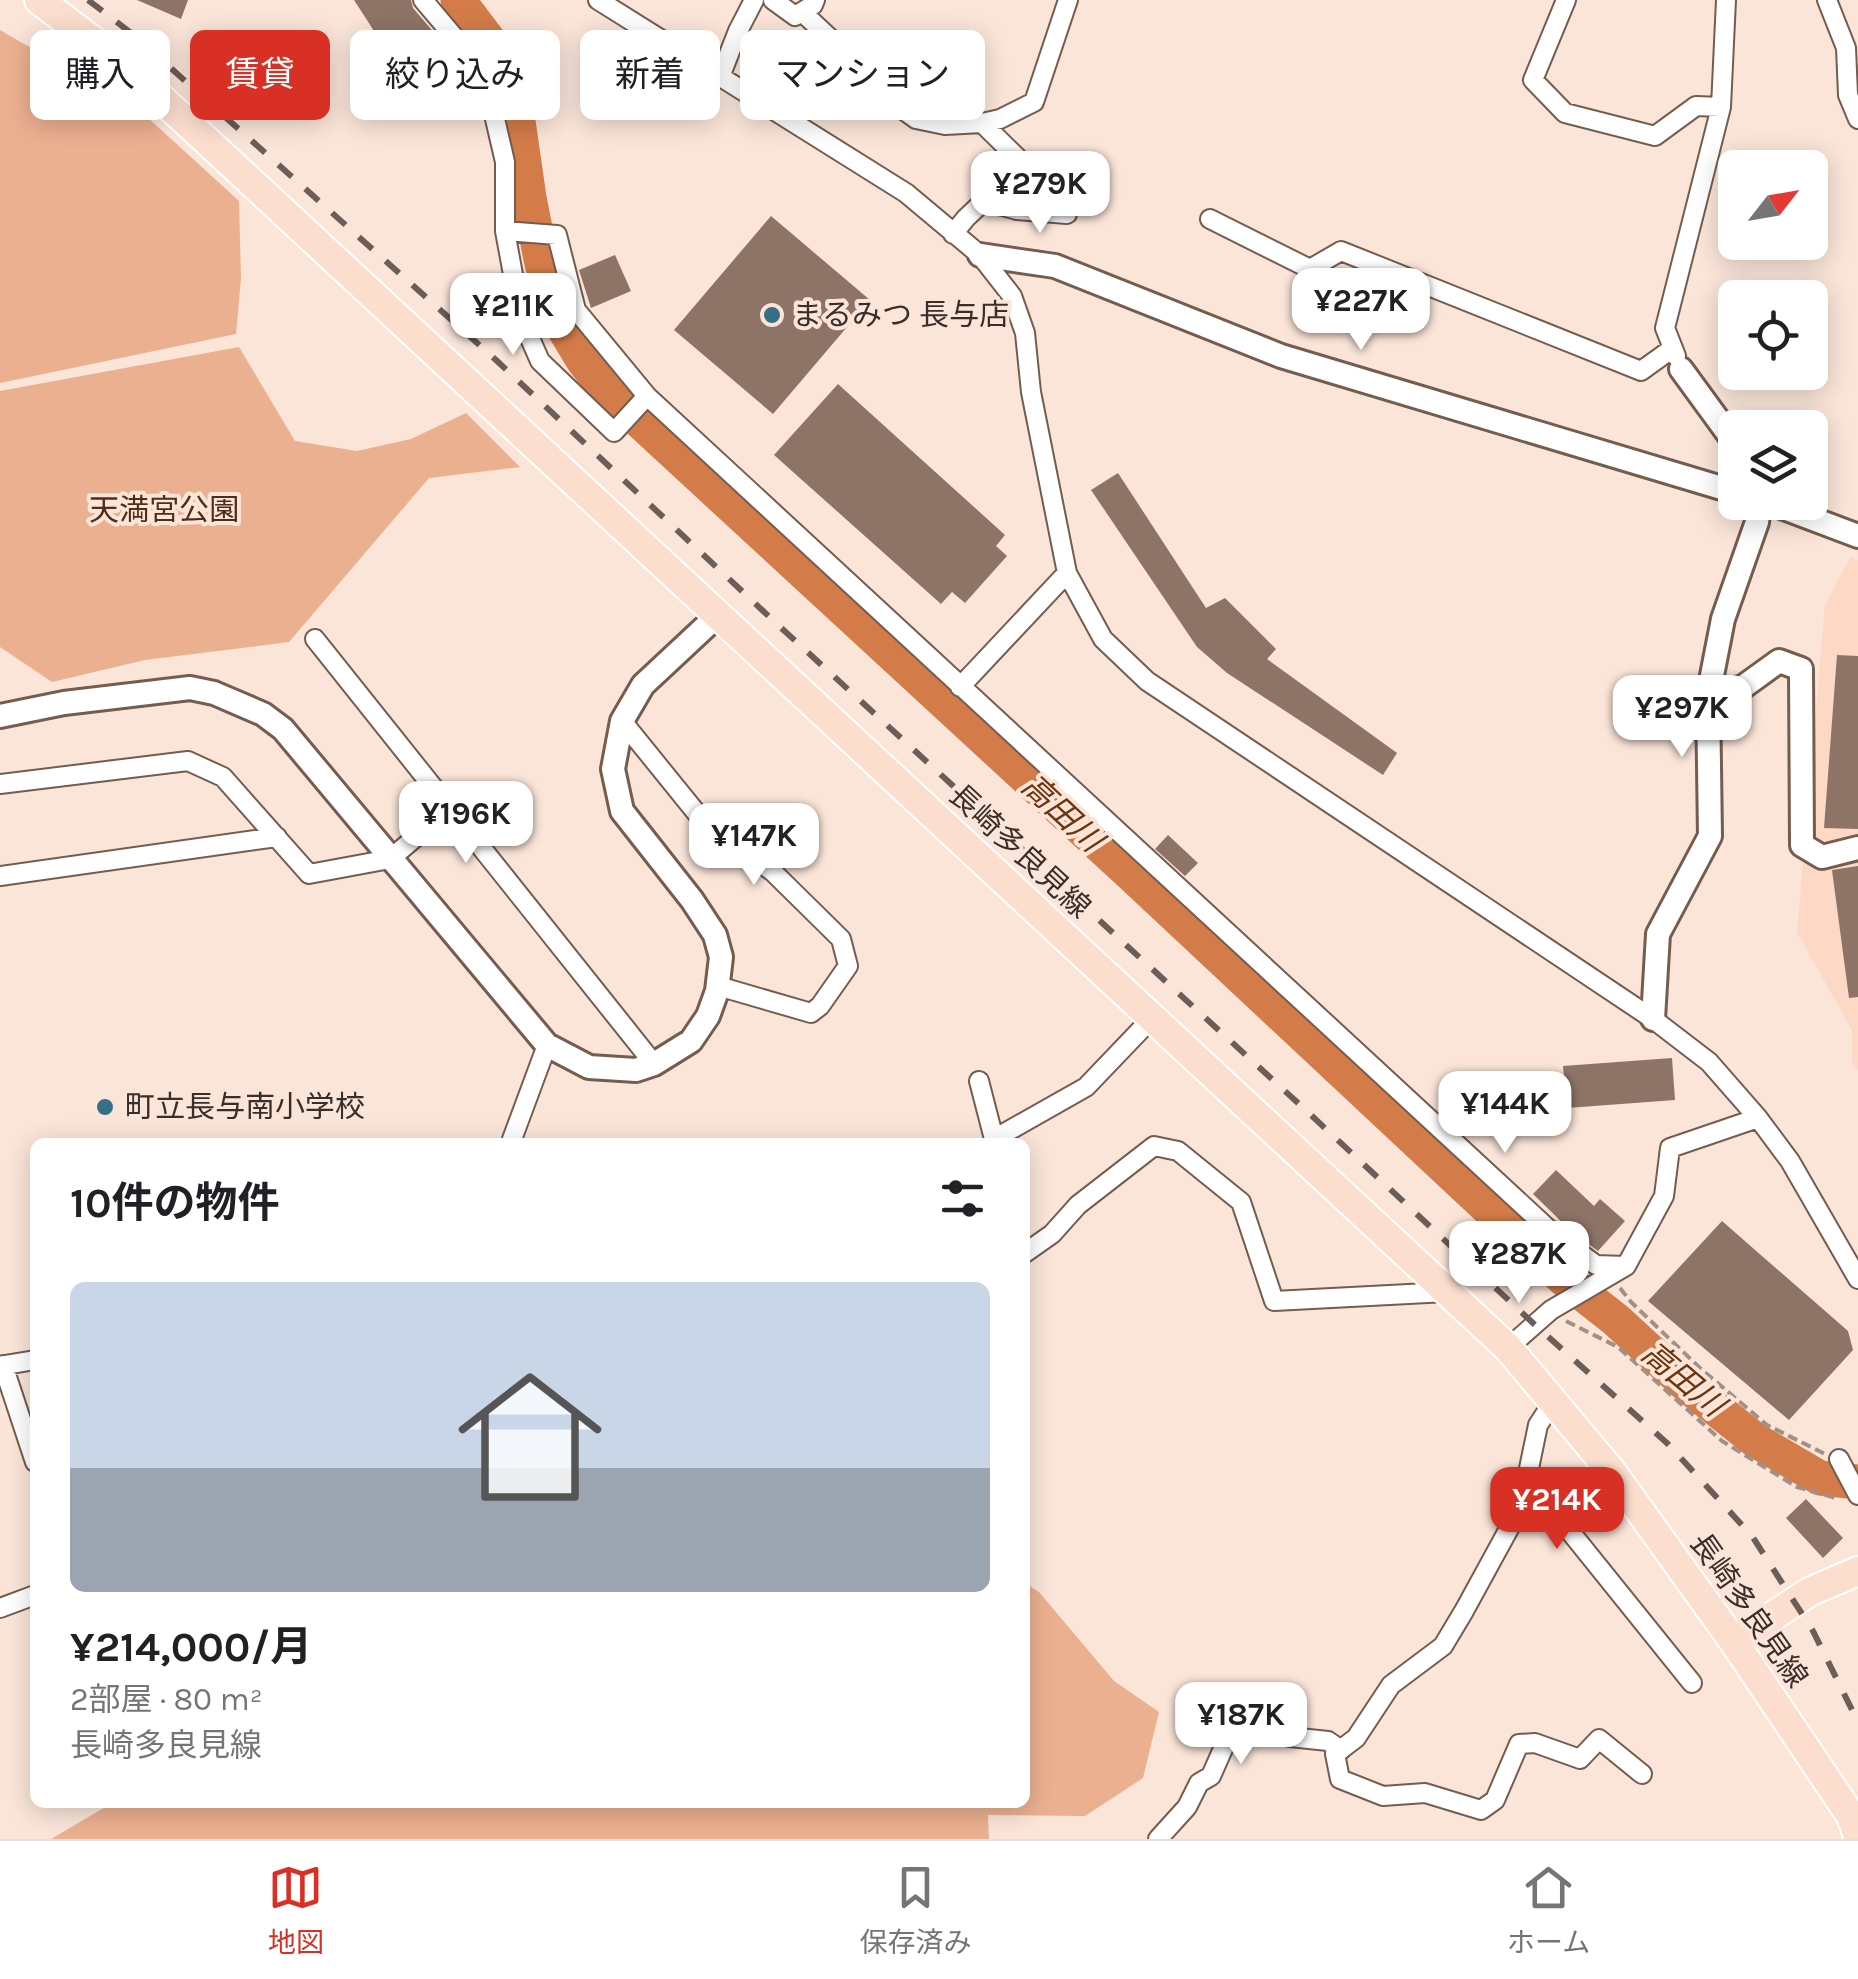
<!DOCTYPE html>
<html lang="ja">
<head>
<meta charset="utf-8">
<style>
  :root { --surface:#fff; --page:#f6f6f6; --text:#202124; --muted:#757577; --line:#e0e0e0; --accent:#d93025 }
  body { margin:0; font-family:Karla,"Noto Sans JP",sans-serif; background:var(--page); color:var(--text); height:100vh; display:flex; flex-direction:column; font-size:38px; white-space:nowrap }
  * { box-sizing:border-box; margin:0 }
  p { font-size:32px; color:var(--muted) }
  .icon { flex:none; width:55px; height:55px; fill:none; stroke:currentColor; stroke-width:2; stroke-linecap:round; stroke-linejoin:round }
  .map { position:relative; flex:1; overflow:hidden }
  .sheet { position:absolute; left:30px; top:1138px; width:1000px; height:670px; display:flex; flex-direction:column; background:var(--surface); border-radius:15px; box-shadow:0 5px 25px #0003 }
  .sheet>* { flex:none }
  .hud { position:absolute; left:30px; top:30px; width:1000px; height:90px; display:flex; gap:20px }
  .needle { width:65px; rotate:59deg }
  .buttons { position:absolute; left:1718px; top:150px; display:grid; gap:20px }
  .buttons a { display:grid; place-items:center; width:110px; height:110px; border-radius:15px; background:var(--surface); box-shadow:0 5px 25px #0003; font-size:50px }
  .price { position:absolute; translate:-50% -85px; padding:0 22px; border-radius:20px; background:#fff; color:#222; font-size:32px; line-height:65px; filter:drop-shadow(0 2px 5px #0008) }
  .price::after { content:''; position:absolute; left:50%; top:60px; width:30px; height:22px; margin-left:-15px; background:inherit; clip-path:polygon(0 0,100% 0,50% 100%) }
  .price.current { background:var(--accent); color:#fff }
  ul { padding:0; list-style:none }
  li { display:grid; align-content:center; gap:20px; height:530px; padding:0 40px }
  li+li { border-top:2px solid var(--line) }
  li span { display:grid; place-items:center; height:310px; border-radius:15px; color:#555 }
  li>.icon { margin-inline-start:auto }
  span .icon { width:180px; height:180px; fill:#fffc; stroke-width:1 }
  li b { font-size:42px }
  h2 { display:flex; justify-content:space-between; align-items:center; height:120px; padding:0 40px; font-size:42px }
  .tag { padding:0 35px; border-radius:15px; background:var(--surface); box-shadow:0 5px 25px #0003; font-size:35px; line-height:90px }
  .tag.current { background:var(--accent); color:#fff }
  .dock { display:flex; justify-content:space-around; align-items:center; height:140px; border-top:2px solid var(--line); background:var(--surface); font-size:28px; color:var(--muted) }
  .dock a { display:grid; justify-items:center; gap:5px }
  .dock .current { color:var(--accent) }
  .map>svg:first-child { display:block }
  .built { fill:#fcd8c5 }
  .green { fill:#ebb090 }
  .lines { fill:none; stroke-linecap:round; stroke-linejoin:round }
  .river { stroke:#d47c49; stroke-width:35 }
  .building { fill:#8d7467 }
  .street-casing { stroke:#745c4f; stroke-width:22 }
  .secondary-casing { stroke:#745c4f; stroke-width:28 }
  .primary-casing { stroke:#fff; stroke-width:32 }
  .path { stroke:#a19088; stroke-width:4; stroke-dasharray:10 5; stroke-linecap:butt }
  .street { stroke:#fff; stroke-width:18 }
  .secondary { stroke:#fff; stroke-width:22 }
  .primary { stroke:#fcdece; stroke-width:28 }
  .rail { stroke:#6b5d57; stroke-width:6; stroke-dasharray:18 18; stroke-linecap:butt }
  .poi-dot { fill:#366f88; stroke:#fbe5d9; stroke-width:4 }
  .labels { text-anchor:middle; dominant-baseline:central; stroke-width:8; stroke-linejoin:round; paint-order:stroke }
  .poi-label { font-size:30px; fill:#392e29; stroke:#fbe5d9; text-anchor:start }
  .park-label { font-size:30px; fill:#512d18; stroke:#fbe5d9 }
  .street-label { font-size:30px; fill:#392e29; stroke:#fbe5d9 }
  .water-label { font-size:32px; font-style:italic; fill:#6d340d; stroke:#fbe5d9 }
</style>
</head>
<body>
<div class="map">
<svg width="1858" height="1839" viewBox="0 0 1858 1839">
  <rect width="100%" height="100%" fill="#fbe5d9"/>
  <path class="built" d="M1851 557 1858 560V1070L1852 1062V1030L1797 932 1825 604Z"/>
  <path class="green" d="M0 30 24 44 112 85 239 201 241 278 236 334 0 383Z
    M239 347 295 441 357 451 411 439 466 413 520 467 429 478 289 642 145 660 52 682 0 647V391Z
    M1025 1583 1039 1592 1114 1681 1159 1712 1143 1778 1085 1816 988 1815 989 1839H51L114 1802H1025Z"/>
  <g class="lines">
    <path class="river" d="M458 0 496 50 518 121 529 198 541 259 554 312 583 360 607 391 1133 876 1564 1279 1616 1320 1689 1387 1755 1440 1820 1478 1858 1482"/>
  </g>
  <path class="building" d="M137 0H188L181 19Z
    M354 0H411L413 8 436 35 382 72 361 40 374 31Z
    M771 216 870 300 773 414 674 330Z
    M615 255 631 291 591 308 579 270Z
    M838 384 1005 535 996 546 1007 556 965 603 952 592 941 604 774 455Z
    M1118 473 1206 608 1225 598 1276 649 1267 659 1397 753 1383 775 1227 673 1197 647 1091 490Z
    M1837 655 1858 656V829L1824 828Z
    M1168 835 1198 863 1185 876 1155 849Z
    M1858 866V997L1849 998 1832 870Z
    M1672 1058 1675 1100 1567 1108 1563 1066Z
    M1556 1170 1594 1206 1600 1199 1625 1221 1598 1251 1571 1231 1533 1194Z
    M1722 1221 1848 1331 1853 1350 1789 1420 1648 1301Z
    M1806 1499 1843 1538 1823 1558 1786 1518Z"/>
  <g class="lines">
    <g class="street-casing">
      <path id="street" d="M423 0 467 52 492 106 505 162V231L521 318 540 361 614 432 647 396
        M598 0 906 193 980 255 1012 296 1025 333 1031 392 1067 573 1103 639 1147 681 1653 1019 1709 1062 1758 1118 1790 1161 1858 1279
        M773 0 795 16 813 5 815 0
        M1566 0 1533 80 1565 113 1655 136 1696 106 1721 107
        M1827 0 1846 48 1848 95 1858 119
        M802 12 835 43 888 99 916 119 945 125 982 123 1046 186 1034 199 1017 210 984 201 966 218 953 234
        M720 77 738 31 754 0
        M982 123 1000 119 1034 102 1068 0
        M1017 210 1067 214
        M1210 219 1310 269 1341 251 1641 371 1673 348
        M505 231 557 235 576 310 647 396 1555 1235 1596 1265 1626 1266
        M1676 356 1665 328 1721 107 1726 0
        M315 639 654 1064
        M960 687 1067 573
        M622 721 703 821 773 872 841 939 848 966 820 1006 811 1013 718 986
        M0 784 188 761 223 777 309 874 390 859 450 808
        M0 876 277 837
        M979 1081 994 1139
        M511 1142 547 1045
        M995 1142 994 1139 1086 1087 1152 1018
        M1025 1253 1052 1234 1078 1205 1154 1146 1178 1151 1241 1202 1274 1301 1447 1292
        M1508 1348 1551 1310 1626 1266 1664 1196 1670 1148 1758 1118
        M3 1365 35 1462
        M0 1366 35 1360
        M1553 1402 1538 1425 1527 1478 1692 1683
        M1839 1459 1858 1495
        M1527 1478 1517 1514 1464 1611 1443 1646 1391 1685 1356 1738 1335 1754 1340 1779 1383 1796 1425 1793 1481 1810 1495 1800 1519 1744 1535 1743 1580 1759 1599 1739 1642 1774
        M0 1608 35 1595
        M1158 1839 1187 1807 1199 1783 1211 1776 1238 1715 1290 1737 1328 1741 1341 1750"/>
    </g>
    <g class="secondary-casing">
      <path id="secondary" d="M980 255 1055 266 1281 356 1735 492
        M1681 369 1735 443
        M1768 502 1858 536
        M1708 696 1743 687 1779 661 1801 669 1802 845 1822 857 1858 848
        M0 716 64 703 190 688 214 693 263 714 283 729 547 1045 589 1067 636 1070 654 1064 691 1041 708 1016 717 991 721 957 715 935 692 900 622 811 613 769 622 721 643 685 718 615
        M1653 1019 1658 934 1710 836 1708 696 1723 619 1757 522 1760 502"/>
    </g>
    <g class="primary-casing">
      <path id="primary" d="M39 0 125 65 1508 1348 1612 1472 1734 1642 1851 1816 1858 1836
        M1734 1642 1809 1592 1858 1571"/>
    </g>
    <path class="path" d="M1620 1288 1631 1302 1701 1369 1767 1425 1825 1454
      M1566 1321 1618 1347 1722 1441 1797 1487 1839 1499"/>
    <use href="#street" class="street"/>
    <use href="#secondary" class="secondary"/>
    <use href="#primary" class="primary"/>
    <path class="rail" d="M88 0 135 36 496 360 777 624 1311 1115 1534 1324 1668 1444 1752 1536 1813 1631 1858 1722"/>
  </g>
  <g class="poi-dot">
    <circle cx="772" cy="315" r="10"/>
    <circle cx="105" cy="1107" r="10"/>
  </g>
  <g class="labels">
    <g class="poi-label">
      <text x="792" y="315">まるみつ 長与店</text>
      <text x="125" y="1107">町立長与南小学校</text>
    </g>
    <g class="park-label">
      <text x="164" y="510">天満宮公園</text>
    </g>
    <g class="street-label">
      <text transform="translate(1020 851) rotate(43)">長崎多良見線</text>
      <text transform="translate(1749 1610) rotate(55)">長崎多良見線</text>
    </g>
    <g class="water-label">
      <text transform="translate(1062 813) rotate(43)">高田川</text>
      <text transform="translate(1683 1379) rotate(40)">高田川</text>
    </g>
  </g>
</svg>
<div class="buttons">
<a><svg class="needle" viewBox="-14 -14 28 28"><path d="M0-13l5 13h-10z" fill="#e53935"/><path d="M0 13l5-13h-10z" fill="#757577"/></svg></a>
<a><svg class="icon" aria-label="locate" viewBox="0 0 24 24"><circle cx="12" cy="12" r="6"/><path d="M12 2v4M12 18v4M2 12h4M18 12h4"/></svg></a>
<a><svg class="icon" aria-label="layers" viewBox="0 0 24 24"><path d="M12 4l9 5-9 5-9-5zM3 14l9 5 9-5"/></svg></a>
</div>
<b class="price" style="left:1040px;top:236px">¥279K</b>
<b class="price" style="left:1361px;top:353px">¥227K</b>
<b class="price" style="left:513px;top:358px">¥211K</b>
<b class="price" style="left:1682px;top:760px">¥297K</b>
<b class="price" style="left:466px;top:866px">¥196K</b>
<b class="price" style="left:754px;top:888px">¥147K</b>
<b class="price" style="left:1505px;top:1156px">¥144K</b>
<b class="price" style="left:1519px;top:1306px">¥287K</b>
<b class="price current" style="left:1557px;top:1552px">¥214K</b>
<b class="price" style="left:1241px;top:1767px">¥187K</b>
<div class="hud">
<a class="tag">購入</a>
<a class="tag current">賃貸</a>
<a class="tag">絞り込み</a>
<a class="tag">新着</a>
<a class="tag">マンション</a>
</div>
<section class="sheet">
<h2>10件の物件<svg class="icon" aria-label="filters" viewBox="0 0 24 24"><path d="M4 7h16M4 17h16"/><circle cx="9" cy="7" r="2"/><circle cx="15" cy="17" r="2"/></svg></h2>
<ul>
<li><span style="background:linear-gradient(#c9d6e8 60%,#9aa5b1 0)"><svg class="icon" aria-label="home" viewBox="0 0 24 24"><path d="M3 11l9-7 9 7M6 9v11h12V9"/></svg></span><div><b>¥214,000/月</b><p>2部屋 · 80 m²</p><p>長崎多良見線</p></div></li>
</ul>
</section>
</div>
<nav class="dock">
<a class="current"><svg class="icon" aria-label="map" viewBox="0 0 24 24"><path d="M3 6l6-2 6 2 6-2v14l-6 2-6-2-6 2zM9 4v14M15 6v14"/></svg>地図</a>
<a><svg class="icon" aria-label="saved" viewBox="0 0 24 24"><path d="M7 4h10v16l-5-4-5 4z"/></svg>保存済み</a>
<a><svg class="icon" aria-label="home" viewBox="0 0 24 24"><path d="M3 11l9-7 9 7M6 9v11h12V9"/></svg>ホーム</a>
</nav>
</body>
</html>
